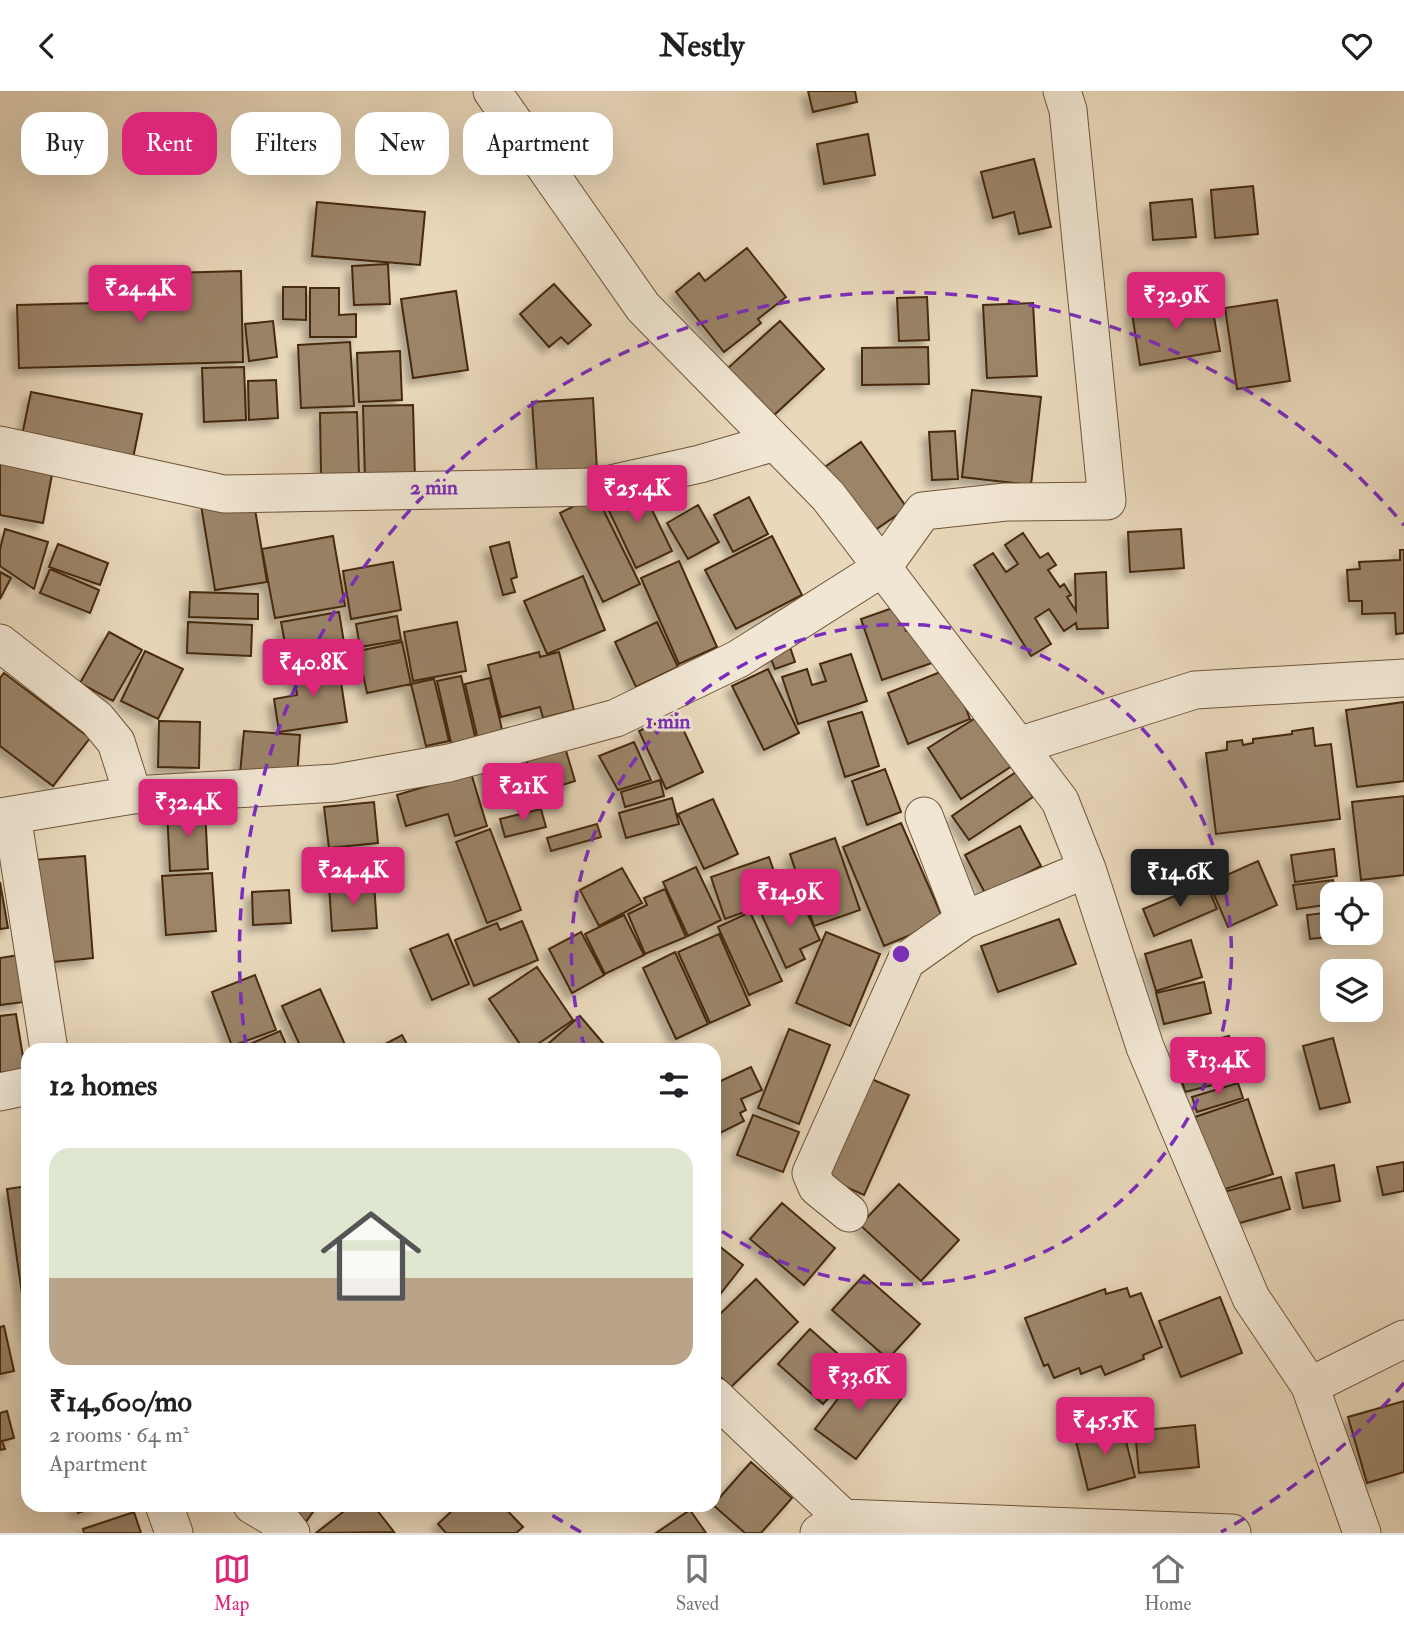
<!DOCTYPE html>
<html lang="en">
<head>
<meta charset="utf-8">
<style>
  :root { --surface:#fff; --page:#f6f6f6; --text:#202124; --muted:#757577; --line:#e0e0e0; --accent:#db2777 }
  body { margin:0; font-family:"IM FELL Double Pica",serif; background:var(--page); color:var(--text); height:100vh; display:flex; flex-direction:column; font-size:26px; white-space:nowrap }
  * { box-sizing:border-box; margin:0 }
  p { font-size:23px; color:var(--muted) }
  .icon { flex:none; width:38px; height:38px; fill:none; stroke:currentColor; stroke-width:2; stroke-linecap:round; stroke-linejoin:round }
  .map { position:relative; flex:1; overflow:hidden }
  .panel { position:absolute; left:21px; top:952px; width:700px; height:469px; display:flex; flex-direction:column; background:var(--surface); border-radius:21px; box-shadow:0 7px 28px #0002 }
  .panel>* { flex:none }
  .guide { position:absolute; left:21px; top:21px; width:700px; height:63px; display:flex; gap:14px }
  .controls { position:absolute; left:1320px; top:791px; display:grid; gap:14px }
  .controls a { display:grid; place-items:center; width:63px; height:63px; border-radius:14px; background:var(--surface); box-shadow:0 7px 28px #0002; font-size:35px }
  .price { position:absolute; translate:-50% -60px; padding:0 16px; border-radius:7px; background:var(--accent); color:#fff; font-size:23px; line-height:46px; filter:drop-shadow(0 2px 4px #0008) }
  .price::after { content:''; position:absolute; left:50%; top:42px; width:21px; height:16px; margin-left:-10px; background:inherit; clip-path:polygon(0 0,100% 0,50% 100%) }
  .price.selected { background:#222; color:#fff }
  ul { padding:0; list-style:none }
  li { display:grid; align-content:center; gap:14px; height:371px; padding:0 28px }
  li span { display:grid; place-items:center; height:217px; border-radius:21px; color:#555 }
  li>.icon { margin-inline-start:auto }
  span .icon { width:126px; height:126px; fill:#fffc; stroke-width:1 }
  li b { font-size:30px }
  h2 { display:flex; justify-content:space-between; align-items:center; height:84px; padding:0 28px; font-size:30px }
  .chip { padding:0 24px; border-radius:21px; background:var(--surface); box-shadow:0 7px 28px #0002; font-size:24px; line-height:63px }
  .chip.selected { background:var(--accent); color:#fff }
  header { display:flex; justify-content:space-between; align-items:center; height:91px; padding:0 28px; background:var(--surface); font-size:32px; font-weight:700 }
  .dock { display:flex; justify-content:space-around; align-items:center; height:98px; border-top:2px solid var(--line); background:var(--surface); font-size:19px; color:var(--muted) }
  .dock a { display:grid; justify-items:center; gap:4px }
  .dock .selected { color:var(--accent) }
  .map>svg:first-child { display:block }
  .building { fill:#9b8468; stroke:#46290f; stroke-width:2; filter:url(#shadow) }
  .lines { fill:none; stroke-linecap:round; stroke-linejoin:round }
  .minor-casing { stroke:#6f553a; stroke-width:39 }
  .minor { stroke:#f1e6d3; stroke-width:37 }
  .ring { fill:none; stroke:#7b2cbf; stroke-width:3.5; stroke-dasharray:12 9 }
  .centre { fill:#7b2cbf; stroke:#f1e6d3; stroke-width:3.5 }
  .ring-label { font-size:21px; text-anchor:middle; font-weight:bold; fill:#7b2cbf; stroke:#f1e6d3; stroke-width:6; stroke-linejoin:round; paint-order:stroke }
</style>
</head>
<body>
<header><svg class="icon" aria-label="back" viewBox="0 0 24 24"><path d="M15 5l-7 7 7 7"/></svg>Nestly<svg class="icon" aria-label="heart" viewBox="0 0 24 24"><path d="M12 20l-8-8c-3-5 5-10 8-4 3-6 11-1 8 4z"/></svg></header>
<div class="map">
<svg width="1404" height="1442" viewBox="0 0 1404 1442">
  <defs>
    <filter id="shadow"><feDropShadow dx="-6" dy="6" stdDeviation="3.5" flood-color="#0004"/></filter>
  </defs>
  <rect width="100%" height="100%" fill="#e9d8bb"/>
  <filter id="stains"><feTurbulence type="fractalNoise" baseFrequency=".00286" numOctaves="4"/><feColorMatrix values="0 0 0 0 .2 0 0 0 0 .09 0 0 0 0 .02 0 0 0 .5 -.17"/></filter>
  <radialGradient id="worn" r=".72"><stop offset=".6" stop-color="#630" stop-opacity="0"/><stop offset="1" stop-color="#630" stop-opacity=".3"/></radialGradient>
  <path class="building" d="M808 0H855L857 11 813 21Z
    M868 43 875 84 824 93 817 53Z
    M1034 68 1051 136 1019 143 1014 121 993 127 981 81Z
    M1253 95 1258 143 1215 147 1211 99Z
    M1192 108 1196 146 1153 149 1150 112Z
    M317 111 425 121 420 174 312 165Z
    M747 157 786 206 758 228 761 232 724 261 676 201 699 182 705 190Z
    M388 173 390 213 354 214 352 175Z
    M241 180 243 271 19 277 17 214 135 211 134 183Z
    M554 193 591 234 568 253 561 246 549 256 520 223Z
    M283 196H306V229L283 228Z
    M310 197H339V224L356 223V246H310Z
    M456 200 468 279 413 287 401 208Z
    M927 206 929 249 899 250 897 207Z
    M1211 209 1220 260 1140 274 1132 222Z
    M1277 209 1290 290 1237 298 1225 217Z
    M1033 212 1037 285 987 287 983 214Z
    M273 230 277 266 249 270 245 233Z
    M780 230 824 278 773 325 728 277Z
    M350 251 354 315 301 317 298 254Z
    M928 256 929 293 862 294V257Z
    M400 260 402 309 359 311 357 262Z
    M244 276 246 329 204 331 202 277Z
    M276 289 278 327 249 329 248 290Z
    M972 299 1041 306 1031 394 962 386Z
    M31 301 142 323 131 377 20 354Z
    M593 307 597 380 537 383 532 311Z
    M413 314 415 388 365 389 363 315Z
    M357 321 359 383 321 384 320 322Z
    M955 340 958 388 932 389 929 341Z
    M861 351 907 417 865 446 819 380Z
    M0 367 53 378 43 432 0 424Z
    M638 390 672 460 636 477 603 407Z
    M596 404 640 493 603 511 560 422Z
    M253 406 267 491 215 499 201 414Z
    M749 406 768 443 733 461 714 424Z
    M698 414 719 451 688 468 667 432Z
    M5 438 48 451 34 498 0 475V458Z
    M1181 438 1184 477 1130 481 1128 441Z
    M1023 442 1040 467 1048 462 1056 474 1048 479 1060 496 1064 493 1071 504 1067 506 1076 520 1075 483 1106 481 1108 537 1077 538 1076 532 1064 540 1049 518 1035 527 1051 553 1031 565 974 474 993 462 1006 481 1018 473 1005 454Z
    M333 445 345 515 275 527 262 458Z
    M772 445 802 504 736 538 705 479Z
    M509 451 517 486 511 488 515 501 503 504 490 456Z
    M58 453 108 472 100 494 49 476Z
    M1400 459H1404V542L1396 543 1395 522 1362 523V510H1349L1347 479 1360 478 1359 471 1400 469Z
    M679 470 717 556 679 573 641 487Z
    M393 471 401 519 351 528 343 480Z
    M50 478 99 499 90 522 40 502Z
    M0 481 11 487 0 508Z
    M583 485 605 539 547 563 524 510Z
    M190 501 258 503V528L189 526Z
    M898 515 906 540 914 537 935 571 882 589 861 528Z
    M339 521 346 564 289 574 281 531Z
    M397 525 401 549 360 556 356 533Z
    M188 531 252 534 251 565 187 562Z
    M457 531 466 580 413 590 404 541Z
    M657 531 678 576 636 596 615 551Z
    M109 541 142 559 113 610 80 592Z
    M402 551 411 593 367 602 358 560Z
    M789 553 795 571 775 578 768 560Z
    M145 560 183 578 158 628 121 610Z
    M539 561 540 566 559 561 574 619 543 627 540 616 501 626 488 574Z
    M851 563 867 610 798 633 782 586 807 578 812 594 826 590 820 573Z
    M338 571 347 631 279 641 274 608 297 604 293 578Z
    M950 577 970 628 908 653 888 602Z
    M768 578 799 642 764 659 732 595Z
    M4 582 90 647 53 695 0 655V587Z
    M461 585 476 650 452 656 437 590Z
    M490 587 503 643 478 649 465 593Z
    M434 588 449 650 426 655 411 593Z
    M1404 611V690L1357 696 1346 619Z
    M862 621 879 675 845 686 828 631Z
    M676 623 703 681 666 698 639 640Z
    M977 626 1015 673 961 708 928 657Z
    M159 630 200 631 199 677 158 676Z
    M1313 637 1315 655 1331 653 1340 728 1216 743 1206 662 1227 659V651L1242 649 1243 654 1253 652V648L1292 643V640Z
    M244 640 300 644 297 687 240 683Z
    M634 651 651 689 618 699 599 665Z
    M564 653 575 690 536 702 525 665Z
    M520 664 532 697 492 710 481 676Z
    M885 678 901 721 867 734 852 690Z
    M1016 681 1033 706 969 749 952 725Z
    M471 682 487 735 455 745 448 723 406 735 397 704Z
    M660 689 664 705 625 716 621 701Z
    M1404 705V784L1361 789 1352 711Z
    M672 707 679 733 626 747 619 722Z
    M713 708 738 763 704 778 678 723Z
    M374 711 378 752 329 757 324 716Z
    M205 717 208 778 170 780 167 719Z
    M541 718 546 736 505 746 500 728Z
    M901 732 944 830 884 855 843 756Z
    M597 733 601 746 551 760 547 747Z
    M1020 735 1041 775 986 804 965 764Z
    M490 738 521 819 487 832 456 751Z
    M835 747 860 819 814 835 790 763Z
    M1334 758 1337 785 1295 791 1291 764Z
    M85 765 93 867 43 872 34 769Z
    M769 766 783 807 725 828 711 786Z
    M1258 770 1277 814 1228 836 1209 792Z
    M696 776 721 829 688 845 663 791Z
    M622 777 642 812 599 835 580 799Z
    M212 782 216 840 166 844 162 785Z
    M1333 789 1335 803H1332V813L1297 818 1293 794Z
    M0 791 8 837 0 838Z
    M374 791 377 837 332 840 329 794Z
    M1206 792 1217 818 1154 845 1143 818Z
    M665 798 686 846 645 863 628 823 647 814 644 807Z
    M289 799 291 832 253 834 252 801Z
    M798 802 820 849 800 858 805 868 786 877 760 820Z
    M1375 816 1378 841 1310 848 1307 824 1332 821V842H1370V817Z
    M750 821 782 890 749 904 718 836Z
    M624 824 644 864 605 883 585 843Z
    M1059 828 1076 873 998 901 981 855Z
    M522 830 538 869 474 895 455 849 497 832 500 839Z
    M581 841 604 884 572 902 549 858Z
    M826 841 880 863 850 935 796 912Z
    M448 843 469 893 432 909 410 858Z
    M719 843 750 914 710 932 678 861Z
    M1191 849 1202 886 1156 900 1145 863Z
    M675 861 708 933 676 948 643 877Z
    M19 864 24 911 0 914V867Z
    M537 876 573 929 529 959H524L489 908Z
    M255 884 276 939 232 955 212 901Z
    M1204 891 1211 922 1164 933 1156 902Z
    M320 898 347 958 345 959H302L282 915Z
    M16 923 25 978 0 982V925Z
    M580 925 609 959H541Z
    M789 938 830 954 799 1033 758 1017Z
    M280 940 288 958 242 959 241 957Z
    M402 944 410 959H374Z
    M1229 945 1240 987 1185 1001 1174 959Z
    M1333 947 1350 1011 1320 1018 1303 955Z
    M751 976 762 999 741 1008 746 1019 740 1022 744 1030 714 1045V993Z
    M869 987 909 1004 864 1104 824 1086Z
    M1238 992 1243 1007 1197 1021 1192 1006Z
    M1248 1008 1273 1083 1219 1100 1195 1026Z
    M753 1024 799 1041 783 1081 737 1064Z
    M1404 1071V1100L1383 1104 1377 1076Z
    M1334 1074 1340 1110 1303 1117 1296 1082Z
    M1281 1086 1290 1118 1229 1135 1220 1102Z
    M899 1093 959 1149 921 1190 860 1134Z
    M28 1095V1245L7 1098Z
    M782 1112 835 1157 804 1194 750 1148Z
    M714 1151 743 1174 714 1211Z
    M864 1184 920 1233 888 1268 832 1219Z
    M756 1188 798 1231 731 1296 714 1280V1229Z
    M1127 1197 1130 1206 1141 1202 1162 1256 1143 1264 1144 1268 1105 1284 1101 1275 1081 1283 1079 1277 1054 1287 1048 1273 1044 1275 1025 1227 1105 1198 1106 1203Z
    M1220 1206 1242 1262 1181 1286 1159 1230Z
    M4 1235 14 1280 0 1283V1236Z
    M810 1238 855 1278 823 1313 778 1273Z
    M862 1276 902 1307 856 1368 815 1338Z
    M1404 1310V1381L1367 1392 1348 1326Z
    M7 1320 14 1347 2 1350 5 1358 0 1359V1322Z
    M1122 1334 1135 1386 1088 1399 1075 1346Z
    M1195 1334 1199 1376 1139 1382 1135 1340Z
    M751 1371 792 1407 761 1442H745L713 1414Z
    M75 1414H102L78 1422Z
    M279 1414H318L305 1432Z
    M352 1414H362L365 1418 373 1414 394 1441 316 1442Z
    M458 1414H502L523 1436 516 1442H446L438 1433Z
    M690 1419 706 1442H656Z
    M134 1421 141 1442H84L83 1438Z"/>
  <g class="lines">
    <g class="minor-casing">
      <path id="minor" d="M492 0 643 216 828 405 1060 710 1087 778 1145 956 1251 1207 1310 1295 1362 1442
        M0 354 224 403 597 396 700 373 775 351
        M0 552 97 628 116 651 133 704
        M1018 655 1195 599 1404 587
        M12 724 49 959
        M924 725 964 829
        M0 726 133 704 336 692 449 672 616 627 738 568 882 477 923 420 1006 411 1107 410 1068 19 1062 0
        M0 1001 28 995
        M849 1122 817 1096 811 1082 906 870 964 829 1087 778
        M1310 1295 1404 1248
        M714 1305 843 1427
        M164 1414 174 1442
        M252 1414 284 1433 291 1442
        M819 1442 843 1427 1232 1442"/>
    </g>
    <use href="#minor" class="minor"/>
  </g>
  <g class="ring">
    <path d="M585 957A330 330 0 1 1 714 1135"/>
    <path d="M1404 1292A661 661 0 0 1 1221 1441M581 1441A661 661 0 0 1 536 1414M246 955A661 661 0 0 1 1404 434"/>
  </g>
  <circle cx="901" cy="863" r="10" class="centre"/>
  <g class="ring-label">
    <text x="434" y="403">2 min</text>
    <text x="668" y="637">1 min</text>
  </g>
  <rect width="100%" height="100%" filter="url(#stains)"/>
  <rect width="100%" height="100%" fill="url(#worn)"/>
</svg>
<div class="controls">
<a><svg class="icon" aria-label="locate" viewBox="0 0 24 24"><circle cx="12" cy="12" r="6"/><path d="M12 2v4M12 18v4M2 12h4M18 12h4"/></svg></a>
<a><svg class="icon" aria-label="layers" viewBox="0 0 24 24"><path d="M12 4l9 5-9 5-9-5zM3 14l9 5 9-5"/></svg></a>
</div>
<b class="price" style="left:140px;top:234px">₹24.4K</b>
<b class="price" style="left:1176px;top:241px">₹32.9K</b>
<b class="price" style="left:637px;top:434px">₹25.4K</b>
<b class="price" style="left:313px;top:608px">₹40.8K</b>
<b class="price" style="left:523px;top:732px">₹21K</b>
<b class="price" style="left:188px;top:748px">₹32.4K</b>
<b class="price" style="left:353px;top:816px">₹24.4K</b>
<b class="price selected" style="left:1180px;top:818px">₹14.6K</b>
<b class="price" style="left:790px;top:838px">₹14.9K</b>
<b class="price" style="left:1218px;top:1006px">₹13.4K</b>
<b class="price" style="left:859px;top:1322px">₹33.6K</b>
<b class="price" style="left:1105px;top:1366px">₹45.5K</b>
<div class="guide">
<a class="chip">Buy</a>
<a class="chip selected">Rent</a>
<a class="chip">Filters</a>
<a class="chip">New</a>
<a class="chip">Apartment</a>
</div>
<section class="panel">
<h2>12 homes<svg class="icon" aria-label="filters" viewBox="0 0 24 24"><path d="M4 7h16M4 17h16"/><circle cx="9" cy="7" r="2"/><circle cx="15" cy="17" r="2"/></svg></h2>
<ul>
<li><span style="background:linear-gradient(#dfe7d0 60%,#b9a48a 0)"><svg class="icon" aria-label="home" viewBox="0 0 24 24"><path d="M3 11l9-7 9 7M6 9v11h12V9"/></svg></span><div><b>₹14,600/mo</b><p>2 rooms · 64 m²</p><p>Apartment</p></div></li>
</ul>
</section>
</div>
<nav class="dock">
<a class="selected"><svg class="icon" aria-label="map" viewBox="0 0 24 24"><path d="M3 6l6-2 6 2 6-2v14l-6 2-6-2-6 2zM9 4v14M15 6v14"/></svg>Map</a>
<a><svg class="icon" aria-label="saved" viewBox="0 0 24 24"><path d="M7 4h10v16l-5-4-5 4z"/></svg>Saved</a>
<a><svg class="icon" aria-label="home" viewBox="0 0 24 24"><path d="M3 11l9-7 9 7M6 9v11h12V9"/></svg>Home</a>
</nav>
</body>
</html>
